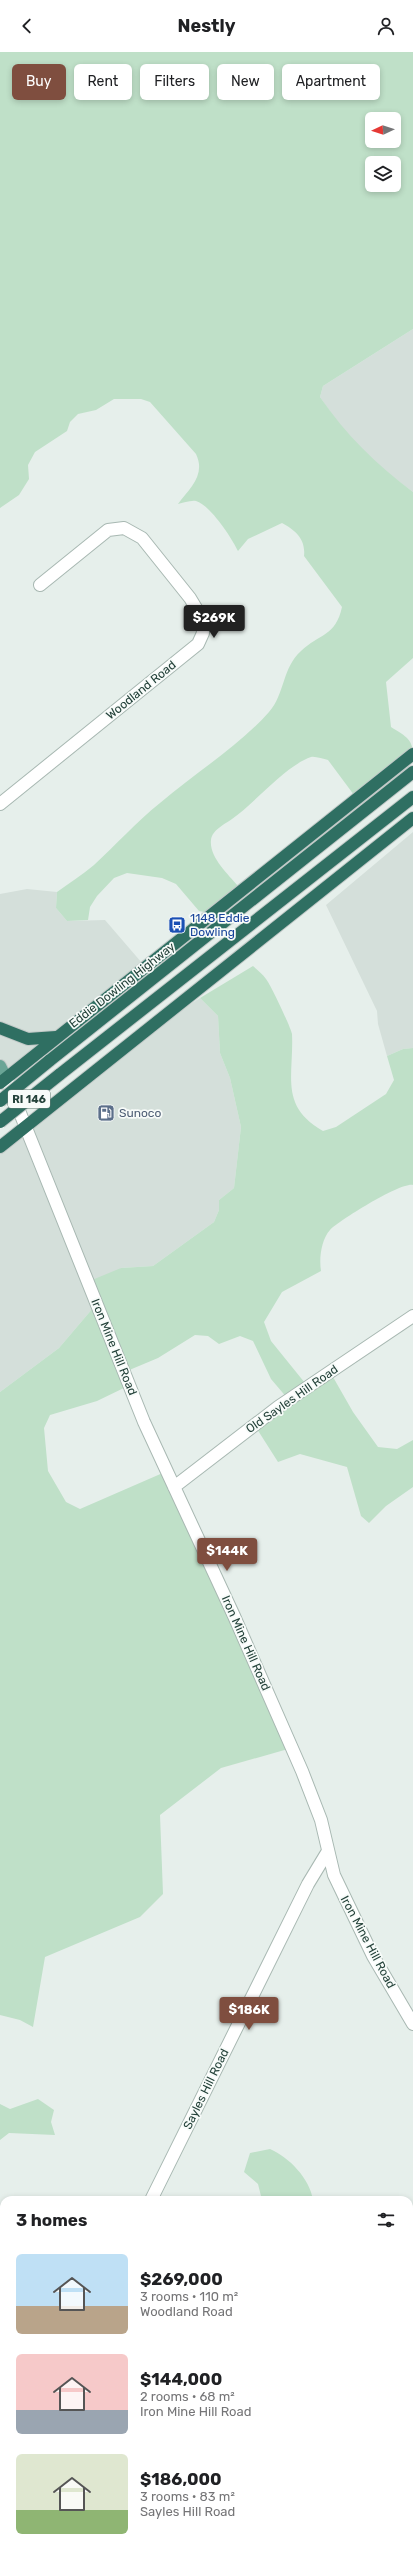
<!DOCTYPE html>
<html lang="en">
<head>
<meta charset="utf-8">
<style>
  :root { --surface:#fff; --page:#f2f2f2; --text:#202124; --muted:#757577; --accent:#7f4e3f }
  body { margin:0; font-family:Rubik,sans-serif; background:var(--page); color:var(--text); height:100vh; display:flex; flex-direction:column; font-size:15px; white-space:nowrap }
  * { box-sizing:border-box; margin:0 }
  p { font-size:13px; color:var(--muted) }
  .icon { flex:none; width:22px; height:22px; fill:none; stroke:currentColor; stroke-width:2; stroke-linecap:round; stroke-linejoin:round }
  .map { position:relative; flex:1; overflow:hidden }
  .details { position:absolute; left:0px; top:2144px; width:413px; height:356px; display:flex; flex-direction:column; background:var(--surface); border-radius:12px 12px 0 0; box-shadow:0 2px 6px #0003 }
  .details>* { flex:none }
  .hud { position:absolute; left:12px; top:12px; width:389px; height:36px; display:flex; gap:8px }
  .needle { width:26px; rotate:266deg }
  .fabs { position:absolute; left:365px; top:60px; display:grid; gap:8px }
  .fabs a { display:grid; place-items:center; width:36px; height:36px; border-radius:6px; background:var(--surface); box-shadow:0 2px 6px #0003; font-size:20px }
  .price { position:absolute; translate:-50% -34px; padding:0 9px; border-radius:4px; background:var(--accent); color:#fff; font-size:13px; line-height:26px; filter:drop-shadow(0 1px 2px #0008) }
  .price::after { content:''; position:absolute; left:50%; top:24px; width:12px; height:9px; margin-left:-6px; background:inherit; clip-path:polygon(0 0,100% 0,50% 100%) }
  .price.selected { background:#222; color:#fff }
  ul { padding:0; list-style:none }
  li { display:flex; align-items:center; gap:12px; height:100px; padding:0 16px }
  li span { display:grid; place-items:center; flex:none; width:112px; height:80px; border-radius:6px; color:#555 }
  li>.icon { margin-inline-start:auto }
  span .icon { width:48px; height:48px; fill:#fffc; stroke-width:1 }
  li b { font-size:17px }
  h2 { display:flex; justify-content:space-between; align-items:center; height:48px; padding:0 16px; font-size:17px }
  .pill { padding:0 14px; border-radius:6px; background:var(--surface); box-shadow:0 2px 6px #0003; font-size:14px; line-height:36px }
  .pill.selected { background:var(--accent); color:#fff }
  header { display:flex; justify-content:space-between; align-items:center; height:52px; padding:0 16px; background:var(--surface); font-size:18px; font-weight:700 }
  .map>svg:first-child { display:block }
  .built { fill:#d4dfda }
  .green { fill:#bfe0c8; fill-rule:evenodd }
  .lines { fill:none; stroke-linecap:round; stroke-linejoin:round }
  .minor-casing { stroke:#a8b8b2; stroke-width:14 }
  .major-casing { stroke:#c2cac8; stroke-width:14 }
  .highway-casing { stroke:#c2cac8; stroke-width:14 }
  .minor { stroke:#fff; stroke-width:12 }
  .major { stroke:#6aa596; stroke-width:12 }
  .highway { stroke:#2f6f62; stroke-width:12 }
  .highway-bridge-casing { stroke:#c2cac8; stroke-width:14; stroke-linecap:butt }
  .highway-bridge { stroke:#2f6f62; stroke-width:12 }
  .labels { text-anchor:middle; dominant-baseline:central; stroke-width:3.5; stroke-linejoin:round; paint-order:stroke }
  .shield { fill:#f7fbf9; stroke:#637a73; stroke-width:1 }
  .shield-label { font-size:11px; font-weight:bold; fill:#24423a }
  .street-label { font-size:12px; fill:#24423a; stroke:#f7fbf9 }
  .transit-label { font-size:12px; fill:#164399; stroke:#f7fbf9; text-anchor:start }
  .service-label { font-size:12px; fill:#4e5e75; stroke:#f7fbf9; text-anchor:start }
</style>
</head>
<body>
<header><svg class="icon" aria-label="back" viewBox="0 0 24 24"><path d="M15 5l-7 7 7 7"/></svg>Nestly<svg class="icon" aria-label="person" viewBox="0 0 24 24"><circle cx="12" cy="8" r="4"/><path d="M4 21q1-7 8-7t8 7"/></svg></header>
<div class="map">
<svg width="413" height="2500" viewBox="0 0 413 2500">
  <rect width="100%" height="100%" fill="#e6efeb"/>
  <path class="built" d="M413 277V440L378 414 339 373 320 345 323 334Z
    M413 780V996L403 997 387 1004 378 972 377 959 326 853Z
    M27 837 57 840 56 856 67 869 105 868 142 911 7 1023 0 1006V842Z
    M200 946 218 964 220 1001 230 1026 241 1075 234 1136 219 1148V1158L214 1170 153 1214 121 1216 93 1256 59 1296 0 1340V1096L133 989Z"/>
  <path class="green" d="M0 0H413V277L323 334 320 345C346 383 376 412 413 440V606L386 630 391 675C403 683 413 686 413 702L354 743 328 708C323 707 315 704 311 705 285 714 255 751 232 767 225 772 212 778 211 788 209 805 228 822 238 834L204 860 199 859 176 832 162 826 127 821 114 826 97 844 90 855 88 868 67 869 56 856 57 840C69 831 82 823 94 813 116 793 136 770 160 751 196 720 238 695 269 660 285 642 282 616 301 599 319 582 336 584 342 555L304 504C306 487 295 478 282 471L248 487 238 499C232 486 210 453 196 449 191 448 183 451 178 452 190 436 206 423 196 402L150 350 141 347H114L96 358 78 362 70 370 67 379 35 400 28 413 29 427 19 443 0 456ZM372 67H394V89H372ZM372 111H394V133H372Z
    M253 914C257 918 263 922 266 927 271 933 291 976 292 982 294 1024 279 1054 323 1079L336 1075 386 1042 394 1028 387 1004 403 997 413 996V1133C401 1130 340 1168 330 1178 321 1188 319 1207 321 1219L282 1240 264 1270 271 1289 309 1336 330 1323 333 1325 353 1360 378 1395 397 1397 413 1388V1435L386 1454 369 1471 361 1464 347 1415 300 1402 278 1410 257 1377 288 1347 271 1327 253 1289 240 1284 219 1292 208 1284 195 1283 158 1306 127 1319 128 1334 97 1349 50 1363 44 1376 48 1419 66 1450 80 1457 165 1420 288 1697 221 1716 160 1763 163 1842 140 1865 45 1905 33 1975 20 1968 0 1963V1340L59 1296 93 1256 92 1228 121 1216 153 1214 214 1170 219 1158V1148L234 1136 241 1075 230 1026 220 1001 218 964 200 946Z
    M38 2047 54 2058 51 2070 55 2083 9 2081 0 2088V2052L10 2057Z
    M270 2097C289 2105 310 2127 313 2148H262L258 2132 244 2120 250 2101Z
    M4 2253V2344L0 2348V2257Z
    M409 2295 413 2300V2366L409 2361Z
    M413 2385V2445L409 2449V2413Z
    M239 2496H352L347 2500H242Z"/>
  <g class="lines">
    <g class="minor-casing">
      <path id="minor" d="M0 752 198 592 203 581 202 566 190 546 142 486 124 476 108 478 40 533
        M6 1026 144 1370 234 1564 302 1719 321 1768 334 1823 373 1904 413 1972
        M174 1435 278 1355 413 1264
        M151 2148 308 1832 328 1799
        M0 2343 4 2338"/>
    </g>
    <g class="major-casing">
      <path id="major" d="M0 1014 6 1026"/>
    </g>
    <g class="highway-casing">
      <path id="highway" d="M0 976 28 987 56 985
        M49 1009 413 720
        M59 1023 413 745
        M0 1031 413 702
        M0 1095 413 766"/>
    </g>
    <use href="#minor" class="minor"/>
    <use href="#major" class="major"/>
    <use href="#highway" class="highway"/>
    <g class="highway-bridge-casing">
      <path id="highway-bridge" d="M0 1049 49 1009
        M0 1070 59 1023"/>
    </g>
    <use href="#highway-bridge" class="highway-bridge"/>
  </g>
  <defs>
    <g id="bus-square" transform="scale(0.9)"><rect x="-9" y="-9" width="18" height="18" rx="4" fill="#1a4fb4" stroke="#f7fbf9"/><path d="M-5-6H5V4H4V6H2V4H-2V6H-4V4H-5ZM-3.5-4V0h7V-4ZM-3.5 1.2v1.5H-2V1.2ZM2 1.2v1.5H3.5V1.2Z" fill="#fff"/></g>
    <g id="fuel-square" transform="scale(0.9)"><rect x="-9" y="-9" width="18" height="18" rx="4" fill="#5c6f8a" stroke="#f7fbf9"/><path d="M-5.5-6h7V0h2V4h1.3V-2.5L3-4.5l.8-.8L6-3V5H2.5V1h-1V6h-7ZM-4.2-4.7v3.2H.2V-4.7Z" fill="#fff"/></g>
  </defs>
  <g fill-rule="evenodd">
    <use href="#bus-square" x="177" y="873"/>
    <use href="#fuel-square" x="106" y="1061"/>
  </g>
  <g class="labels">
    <rect class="shield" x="8" y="1038" width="42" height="18" rx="3"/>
    <g class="shield-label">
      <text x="29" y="1047">RI 146</text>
    </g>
    <g class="street-label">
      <text transform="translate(141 638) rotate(-39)">Woodland Road</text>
      <text transform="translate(122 933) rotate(-38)">Eddie Dowling Highway</text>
      <text transform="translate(114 1295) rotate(68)">Iron Mine Hill Road</text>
      <text transform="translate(292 1347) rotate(-35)">Old Sayles Hill Road</text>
      <text transform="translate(246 1591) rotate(66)">Iron Mine Hill Road</text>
      <text transform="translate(368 1890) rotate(62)">Iron Mine Hill Road</text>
      <text transform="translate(206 2037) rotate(-64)">Sayles Hill Road</text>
    </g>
    <g class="transit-label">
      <text x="190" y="866">1148 Eddie<tspan x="190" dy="14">Dowling</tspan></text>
    </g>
    <g class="service-label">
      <text x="119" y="1061">Sunoco</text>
    </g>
  </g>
</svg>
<div class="fabs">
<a><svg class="needle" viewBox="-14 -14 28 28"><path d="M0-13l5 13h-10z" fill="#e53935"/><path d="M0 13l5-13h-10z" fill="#757577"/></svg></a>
<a><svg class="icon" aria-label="layers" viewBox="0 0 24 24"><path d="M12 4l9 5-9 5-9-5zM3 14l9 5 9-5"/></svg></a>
</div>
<b class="price selected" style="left:214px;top:587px">$269K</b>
<b class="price" style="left:227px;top:1520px">$144K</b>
<b class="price" style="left:249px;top:1979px">$186K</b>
<div class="hud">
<a class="pill selected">Buy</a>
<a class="pill">Rent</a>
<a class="pill">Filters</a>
<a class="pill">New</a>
<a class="pill">Apartment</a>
</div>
<section class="details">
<h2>3 homes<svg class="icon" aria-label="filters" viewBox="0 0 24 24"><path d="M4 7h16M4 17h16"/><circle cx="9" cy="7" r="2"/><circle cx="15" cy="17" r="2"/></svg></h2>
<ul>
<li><span style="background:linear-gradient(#bfe0f5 65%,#b9a48a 0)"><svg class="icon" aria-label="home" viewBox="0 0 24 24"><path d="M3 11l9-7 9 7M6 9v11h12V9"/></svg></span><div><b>$269,000</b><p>3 rooms · 110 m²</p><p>Woodland Road</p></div></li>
<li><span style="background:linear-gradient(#f6c9c9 70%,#9aa5b1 0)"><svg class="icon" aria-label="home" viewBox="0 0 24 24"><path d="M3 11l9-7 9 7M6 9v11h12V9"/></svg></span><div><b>$144,000</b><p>2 rooms · 68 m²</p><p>Iron Mine Hill Road</p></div></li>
<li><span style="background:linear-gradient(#dfe7d0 70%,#8fb573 0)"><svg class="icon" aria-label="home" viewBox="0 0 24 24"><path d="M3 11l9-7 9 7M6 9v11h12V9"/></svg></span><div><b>$186,000</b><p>3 rooms · 83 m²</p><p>Sayles Hill Road</p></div></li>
</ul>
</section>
</div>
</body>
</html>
